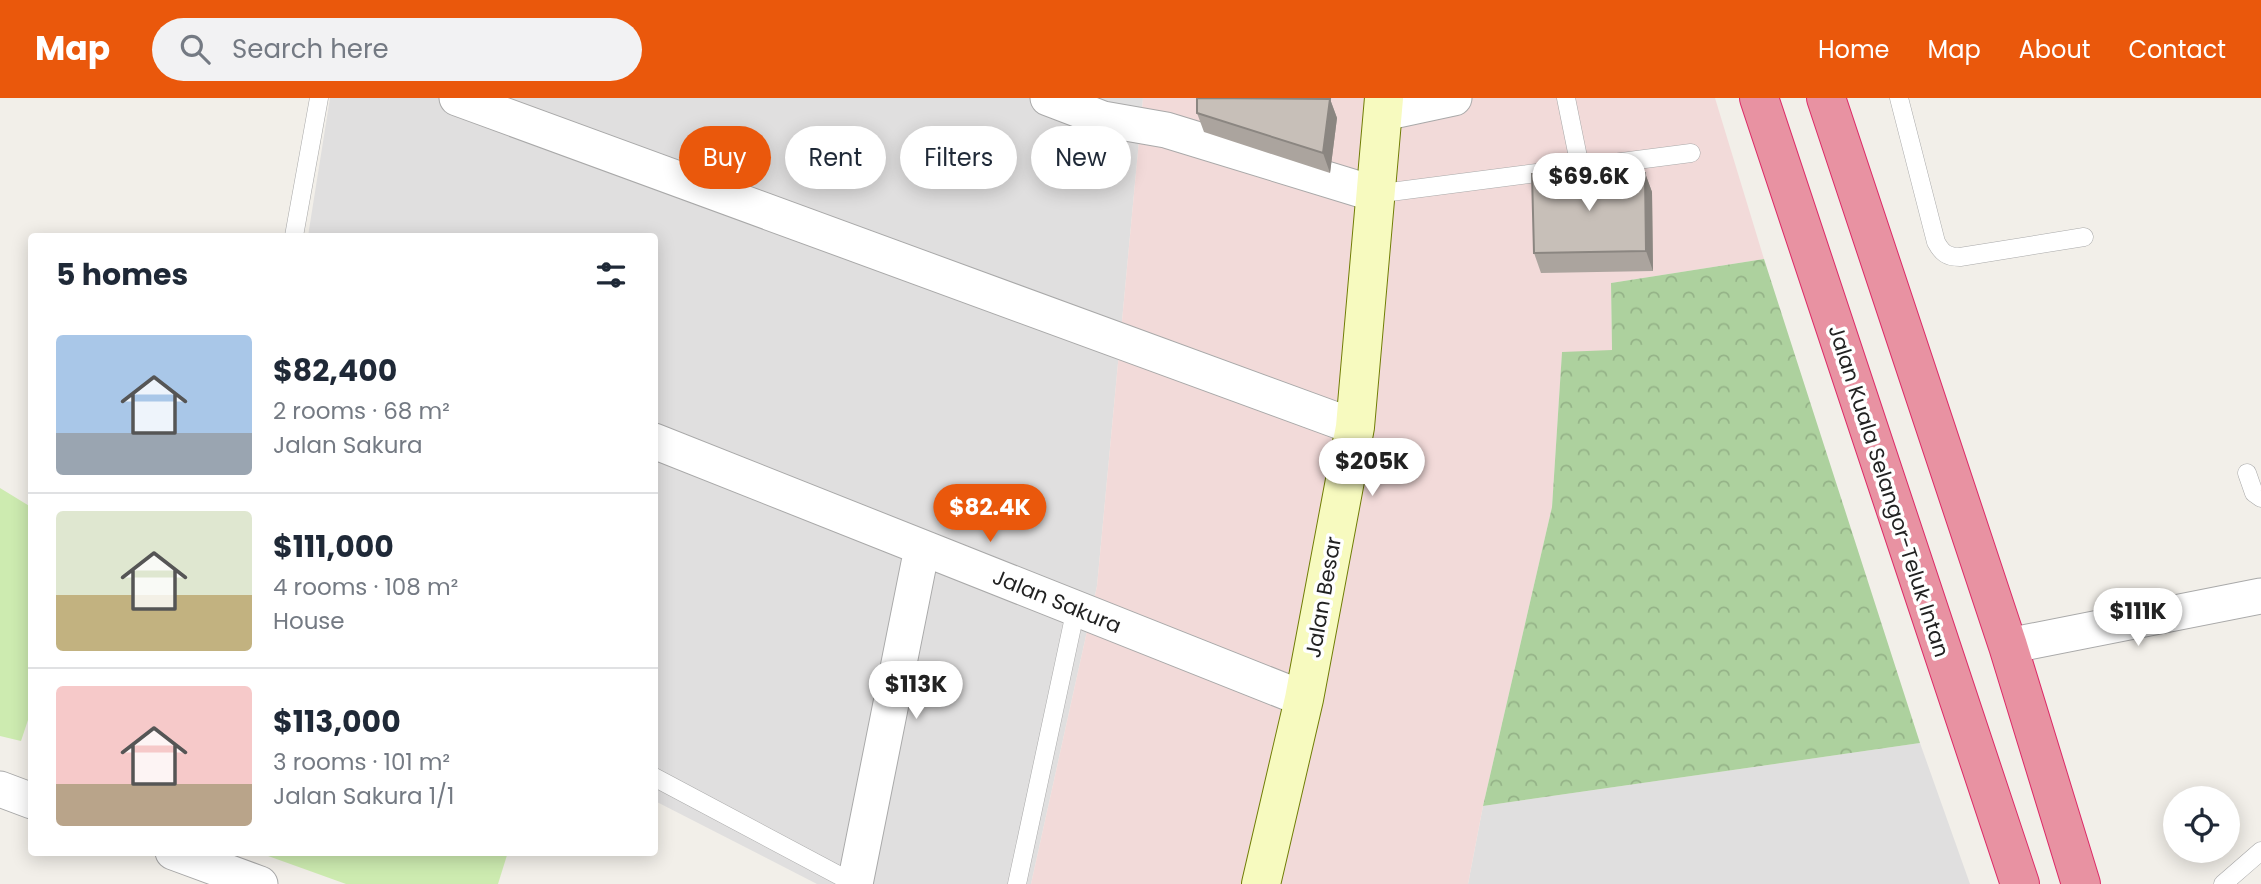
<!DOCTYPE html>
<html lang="en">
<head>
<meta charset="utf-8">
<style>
  :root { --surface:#fff; --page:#f2f2f3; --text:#1f2937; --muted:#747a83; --line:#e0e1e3; --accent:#ea580c }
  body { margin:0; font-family:Poppins,sans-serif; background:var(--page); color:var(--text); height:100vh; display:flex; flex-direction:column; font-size:26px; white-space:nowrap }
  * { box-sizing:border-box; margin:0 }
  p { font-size:23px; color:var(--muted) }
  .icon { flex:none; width:38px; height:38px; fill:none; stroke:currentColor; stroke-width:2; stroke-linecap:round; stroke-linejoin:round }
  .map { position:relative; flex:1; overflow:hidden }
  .panel { position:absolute; left:28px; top:135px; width:630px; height:623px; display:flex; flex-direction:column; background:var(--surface); border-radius:7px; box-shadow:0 4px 18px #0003 }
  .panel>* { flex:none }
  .guide { position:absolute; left:679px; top:28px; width:665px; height:63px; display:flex; gap:14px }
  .tools { position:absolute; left:2163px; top:688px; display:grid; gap:14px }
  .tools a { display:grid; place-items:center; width:77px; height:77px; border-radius:50%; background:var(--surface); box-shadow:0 4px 18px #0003; font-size:35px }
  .price { position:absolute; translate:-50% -60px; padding:0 16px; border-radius:24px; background:#fff; color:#222; font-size:23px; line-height:46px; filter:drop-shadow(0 2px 4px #0008) }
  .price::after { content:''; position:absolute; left:50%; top:42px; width:21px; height:16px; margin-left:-10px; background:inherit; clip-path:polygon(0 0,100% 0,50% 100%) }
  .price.active { background:var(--accent); color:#fff }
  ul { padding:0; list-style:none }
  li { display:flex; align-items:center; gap:21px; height:175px; padding:0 28px }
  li+li { border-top:2px solid var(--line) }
  li span { display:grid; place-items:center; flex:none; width:196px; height:140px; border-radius:7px; color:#555 }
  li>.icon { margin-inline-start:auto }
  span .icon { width:84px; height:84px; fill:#fffc; stroke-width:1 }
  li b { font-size:30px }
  h2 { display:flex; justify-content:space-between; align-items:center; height:84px; padding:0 28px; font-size:30px }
  .tag { padding:0 24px; border-radius:32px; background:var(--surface); box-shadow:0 4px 18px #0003; font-size:24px; line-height:63px }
  .tag.active { background:var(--accent); color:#fff }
  header { display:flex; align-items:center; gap:42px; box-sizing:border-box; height:98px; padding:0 35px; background:var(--accent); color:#fff }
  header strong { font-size:33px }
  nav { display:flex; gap:38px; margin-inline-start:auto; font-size:24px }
  .search { width:490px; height:63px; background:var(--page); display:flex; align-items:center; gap:18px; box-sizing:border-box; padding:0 24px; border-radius:38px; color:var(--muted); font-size:26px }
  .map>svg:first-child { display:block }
  .residential { fill:#e0dfdf }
  .commercial { fill:#f2dad9 }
  .grass { fill:#cdebb0 }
  .forest { fill:url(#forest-crowns) }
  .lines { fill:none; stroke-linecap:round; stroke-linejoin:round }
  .lane-casing { stroke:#a9a9a9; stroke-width:19 }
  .street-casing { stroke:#a9a9a9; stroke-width:37 }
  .secondary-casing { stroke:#707d05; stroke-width:40 }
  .highway-casing { stroke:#dc2a67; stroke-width:40 }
  .lane { stroke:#fff; stroke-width:18 }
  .street { stroke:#fff; stroke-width:35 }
  .secondary { stroke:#f7fabf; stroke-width:38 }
  .highway { stroke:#e892a2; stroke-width:38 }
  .wall { fill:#aba49e }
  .shaded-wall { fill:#8b8681 }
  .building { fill:#c7bfb8; stroke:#8b8681; stroke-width:2 }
  .labels { text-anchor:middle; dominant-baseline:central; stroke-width:7; stroke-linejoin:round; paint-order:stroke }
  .street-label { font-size:21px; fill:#222; stroke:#fff }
</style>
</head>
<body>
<header>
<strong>Map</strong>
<div class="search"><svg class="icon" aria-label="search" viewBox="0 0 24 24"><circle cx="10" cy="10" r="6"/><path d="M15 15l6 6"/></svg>Search here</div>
<nav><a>Home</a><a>Map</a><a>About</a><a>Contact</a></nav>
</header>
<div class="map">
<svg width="2261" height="786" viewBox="0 0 2261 786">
  <defs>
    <pattern id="forest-crowns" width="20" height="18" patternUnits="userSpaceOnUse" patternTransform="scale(1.75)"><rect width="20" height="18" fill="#add19e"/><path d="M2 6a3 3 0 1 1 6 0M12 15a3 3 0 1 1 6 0" fill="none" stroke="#95b388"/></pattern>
  </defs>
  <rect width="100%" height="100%" fill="#f2efe9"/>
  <path class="residential" d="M330 0H1143L1097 488 1031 786H817L655 703 654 138H308Z
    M1920 645 1970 786H1468L1483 708Z"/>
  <path class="commercial" d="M1143 0H1715L1764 161 1611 185 1612 253 1562 255 1552 409 1483 708 1468 786H1031L1097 488Z"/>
  <path class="grass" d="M0 390 31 409 32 610 21 643 0 638Z
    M257 754H508L498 786H346Z"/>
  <path class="forest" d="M1764 161 1920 645 1483 708 1552 409 1562 254 1612 252 1611 185Z"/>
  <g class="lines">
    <g class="lane-casing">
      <path id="lane" d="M1566 0 1580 69
        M1899 0 1936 144C1942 155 1947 159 1960 159L2084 139
        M1375 96 1691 55
        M294 138 319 0
        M2247 375 2254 395 2261 400
        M654 679 855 786
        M1017 786 1076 510
        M2223 786 2261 753"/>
    </g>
    <g class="street-casing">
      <path id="street" d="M457 0 1355 329
        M1048 0 1103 21 1166 32 1375 96
        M1384 15 1454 0
        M654 343 1304 601
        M2008 548 2261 498
        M0 691 32 703
        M173 754 260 786
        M855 786 922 450"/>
    </g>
    <g class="secondary-casing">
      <path id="secondary" d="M1261 786 1304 601 1355 329 1384 0"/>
    </g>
    <g class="highway-casing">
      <path id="highway" d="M1759 0 2020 786
        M1826 0 2008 548 2081 786"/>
    </g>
    <use href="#lane" class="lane"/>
    <use href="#street" class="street"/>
    <use href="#secondary" class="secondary"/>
    <use href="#highway" class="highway"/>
  </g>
  <path class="wall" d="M1330 1 1337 20 1330 75 1204 34 1197 15Z
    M1645 75 1652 94 1653 173 1541 175 1534 155Z"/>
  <path class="shaded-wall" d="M1330 1 1337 20 1330 75 1323 55Z
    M1645 75 1652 94 1653 173 1646 153Z"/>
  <path class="building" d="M1197 0 1330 1 1323 55 1197 15Z
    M1645 75 1646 153 1534 155 1532 76Z"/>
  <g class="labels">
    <g class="street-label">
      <text transform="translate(1889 393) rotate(72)">Jalan Kuala Selangor-Teluk Intan</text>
      <text transform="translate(1323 499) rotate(-80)">Jalan Besar</text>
      <text transform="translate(1057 503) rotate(22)">Jalan Sakura</text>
    </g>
  </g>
</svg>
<div class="tools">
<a><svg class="icon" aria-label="locate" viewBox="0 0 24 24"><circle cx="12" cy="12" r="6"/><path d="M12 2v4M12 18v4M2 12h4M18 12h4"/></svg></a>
</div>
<b class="price" style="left:1589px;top:115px">$69.6K</b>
<b class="price" style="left:1372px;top:400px">$205K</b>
<b class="price active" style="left:990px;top:446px">$82.4K</b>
<b class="price" style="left:2138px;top:550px">$111K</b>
<b class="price" style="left:916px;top:623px">$113K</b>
<div class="guide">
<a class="tag active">Buy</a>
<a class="tag">Rent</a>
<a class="tag">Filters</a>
<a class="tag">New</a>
</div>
<section class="panel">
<h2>5 homes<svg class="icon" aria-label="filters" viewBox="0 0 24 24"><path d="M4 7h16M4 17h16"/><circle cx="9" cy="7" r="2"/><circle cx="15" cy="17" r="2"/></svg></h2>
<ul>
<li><span style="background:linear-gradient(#a9c7e8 70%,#9aa5b1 0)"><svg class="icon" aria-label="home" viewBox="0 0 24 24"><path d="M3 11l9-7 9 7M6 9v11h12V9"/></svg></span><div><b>$82,400</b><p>2 rooms · 68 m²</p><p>Jalan Sakura</p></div></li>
<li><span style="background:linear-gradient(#dfe7d0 60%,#c2b280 0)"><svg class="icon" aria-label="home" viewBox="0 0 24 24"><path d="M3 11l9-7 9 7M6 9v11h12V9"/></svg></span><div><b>$111,000</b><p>4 rooms · 108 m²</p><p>House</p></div></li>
<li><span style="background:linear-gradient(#f6c9c9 70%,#b9a48a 0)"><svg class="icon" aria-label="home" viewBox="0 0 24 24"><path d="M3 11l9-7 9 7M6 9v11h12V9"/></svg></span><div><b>$113,000</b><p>3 rooms · 101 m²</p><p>Jalan Sakura 1/1</p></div></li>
</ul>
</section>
</div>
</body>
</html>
